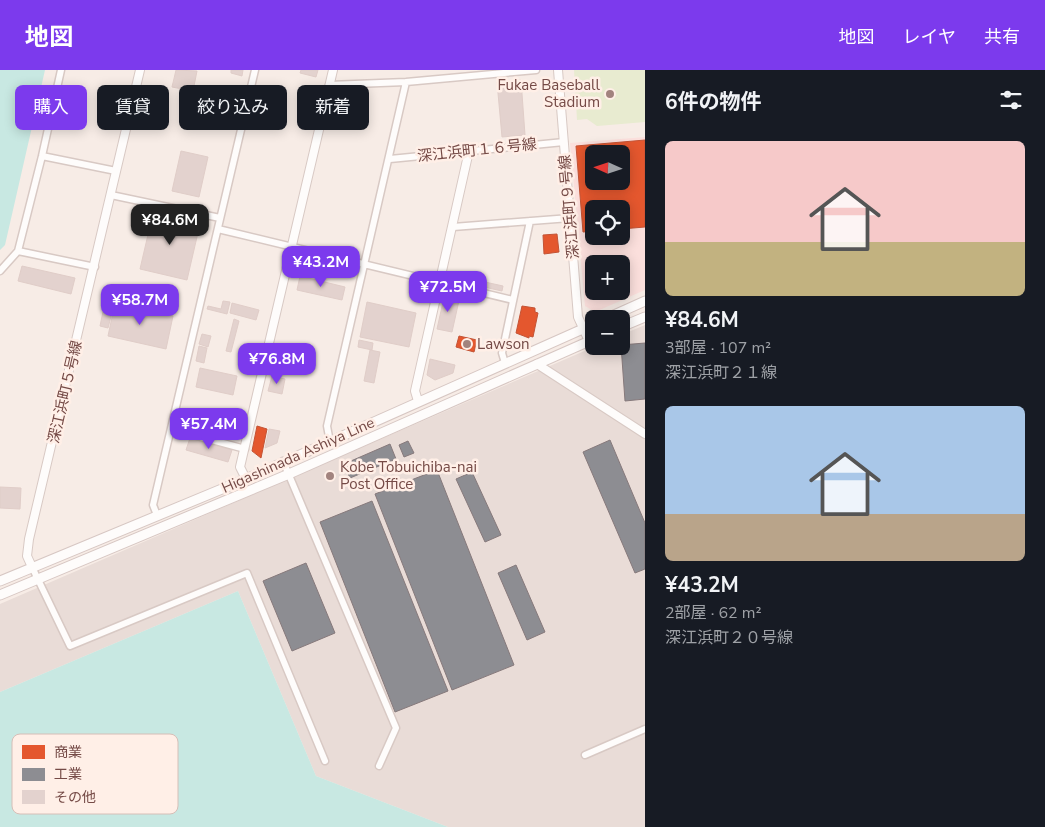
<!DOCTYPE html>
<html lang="ja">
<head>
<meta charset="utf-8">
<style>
  :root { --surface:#171b24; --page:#242831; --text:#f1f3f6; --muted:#9ea1a6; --accent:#7c3aed }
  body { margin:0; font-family:"Nunito Sans","Noto Sans JP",sans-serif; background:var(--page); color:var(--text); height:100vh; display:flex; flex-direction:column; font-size:19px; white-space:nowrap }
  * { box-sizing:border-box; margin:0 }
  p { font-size:16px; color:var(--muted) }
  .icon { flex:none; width:28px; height:28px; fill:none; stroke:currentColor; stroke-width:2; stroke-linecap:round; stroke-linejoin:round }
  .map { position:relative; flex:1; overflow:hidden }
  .sheet { display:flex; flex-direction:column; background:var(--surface); width:400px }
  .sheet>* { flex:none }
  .banner { position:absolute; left:15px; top:15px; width:475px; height:45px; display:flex; gap:10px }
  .needle { width:32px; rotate:273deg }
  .tools { position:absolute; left:585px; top:75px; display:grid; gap:10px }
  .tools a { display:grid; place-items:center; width:45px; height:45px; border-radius:8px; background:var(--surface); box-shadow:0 2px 12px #0003; font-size:25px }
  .price { position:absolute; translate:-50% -42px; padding:0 11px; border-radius:10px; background:var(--accent); color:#fff; font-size:16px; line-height:32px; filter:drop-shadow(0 1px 2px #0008) }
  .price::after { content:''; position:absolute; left:50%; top:30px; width:15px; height:11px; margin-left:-8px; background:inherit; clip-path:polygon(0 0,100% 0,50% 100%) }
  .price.active { background:#222; color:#fff }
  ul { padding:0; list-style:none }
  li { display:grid; align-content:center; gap:10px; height:265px; padding:0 20px }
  li span { display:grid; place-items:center; height:155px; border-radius:8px; color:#555 }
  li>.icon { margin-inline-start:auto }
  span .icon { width:90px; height:90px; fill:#fffc; stroke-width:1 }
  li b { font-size:21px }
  h2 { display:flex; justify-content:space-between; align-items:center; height:60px; padding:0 20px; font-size:21px }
  .chip { padding:0 18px; border-radius:8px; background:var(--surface); box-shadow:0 2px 12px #0003; font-size:18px; line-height:45px }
  .chip.active { background:var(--accent); color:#fff }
  header { display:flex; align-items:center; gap:30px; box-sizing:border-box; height:70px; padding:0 25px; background:var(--accent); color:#fff }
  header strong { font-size:24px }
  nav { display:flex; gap:28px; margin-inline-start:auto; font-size:18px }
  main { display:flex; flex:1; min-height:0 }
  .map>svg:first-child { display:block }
  .commercial { fill:#fbdfdc; fill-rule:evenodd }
  .industrial { fill:#e9dcd7 }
  .green { fill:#e8ebd0 }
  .water { fill:#c8e8e2 }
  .shops { fill:#e4572e; stroke:#c35335; fill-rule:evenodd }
  .industry { fill:#8d8d92; stroke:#86797b }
  .building { fill:#e3d2ce; stroke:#e0cdc8 }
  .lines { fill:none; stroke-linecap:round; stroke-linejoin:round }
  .minor-casing { stroke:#d8c9c4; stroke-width:9 }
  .tertiary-casing { stroke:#d8c9c4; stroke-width:10 }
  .secondary-casing { stroke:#d7c7c3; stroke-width:11 }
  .minor { stroke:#fefcfb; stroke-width:6 }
  .tertiary { stroke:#fefcfb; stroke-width:8 }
  .secondary { stroke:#fefcfb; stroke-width:9 }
  .poi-dot { fill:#a2837e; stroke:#ffefe7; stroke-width:2 }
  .labels { text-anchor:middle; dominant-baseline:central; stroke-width:5; stroke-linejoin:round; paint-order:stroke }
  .poi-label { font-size:15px; fill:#754a46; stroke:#ffefe7; text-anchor:start }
  .street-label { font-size:15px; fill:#754a46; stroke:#ffefe7 }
  .key { fill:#ffefe7; stroke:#d6beb7; stroke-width:1 }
  .key-label { font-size:14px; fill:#754a46 }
</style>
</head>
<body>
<header>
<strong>地図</strong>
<nav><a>地図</a><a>レイヤ</a><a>共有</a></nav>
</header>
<main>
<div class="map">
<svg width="645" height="757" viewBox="0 0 645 757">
  <rect width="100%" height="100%" fill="#f7ece6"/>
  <path class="commercial" d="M645 67V220L595 242 585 236 570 73ZM594 84H621V111H594ZM594 139H621V166H594ZM594 194H621V221H594Z"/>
  <path class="industrial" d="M645 255V757H448L316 706 238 521 0 622V534L596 276H621V265Z"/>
  <path class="green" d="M574 0H645V52L597 56 587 49 577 50Z"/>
  <path class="water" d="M0 0H45L5 175 0 180Z
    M238 521 316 706 448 757H0V622Z"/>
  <path class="shops" d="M645 70V157L621 159V139H594V161L583 162 576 76ZM594 84H621V111H594Z
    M557 164 559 182 544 184 543 165Z
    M522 236 535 238V242L538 243 533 267 529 266V268L516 263Z
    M459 266 477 270 474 282 456 277Z
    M257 356 267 359 261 388 252 381Z"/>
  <path class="industry" d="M645 273V329L625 331 621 275Z
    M610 370 645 453V499L635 503 583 382Z
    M408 371 414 383 404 387 399 375Z
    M390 374 396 389 350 408 344 394Z
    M437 400 514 595 452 620 375 424Z
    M472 402 501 465 485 472 456 409Z
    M372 431 448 621 395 642 320 452Z
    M306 493 335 563 292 581 263 511Z
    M516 495 545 562 527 570 498 503Z"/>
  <path class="building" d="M176 0 197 1 193 21 172 17Z
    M231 0H243L242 6 231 3Z
    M301 0H318L316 7 300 3Z
    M521 10 525 65 502 67 497 12Z
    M181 81 208 87 199 127 172 121Z
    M153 143 200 154 187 210 140 199Z
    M22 196 75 208 71 224 18 211Z
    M300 206 345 217 342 230 297 220Z
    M485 212 503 216 502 221 484 217Z
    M445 223 460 226 452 262 437 259Z
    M223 231 230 232 227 244 207 239 208 236 221 239Z
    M367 232 416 243 409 277 360 267Z
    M115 233 173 246 166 279 108 266Z
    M232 233 259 240 256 250 230 243Z
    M104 237 113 239 108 258 100 256Z
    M234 249 239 251 231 282 226 281Z
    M202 264 211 266 208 277 199 274Z
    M359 270 373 273 372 280 358 277Z
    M199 276 207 278 204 293 196 291Z
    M370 280 380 282 374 313 364 311Z
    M430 289 455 295 453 303 435 310 427 305Z
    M200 298 237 306 233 325 196 317Z
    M272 306 285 309 282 324 268 321Z
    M269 359 280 361 277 373 265 378Z
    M190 368 232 380 228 392 186 380Z
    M0 417 21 418 20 439 0 438Z"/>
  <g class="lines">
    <g class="minor-casing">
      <path id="minor" d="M329 15 406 12 536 0
        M42 86 116 101
        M390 89 564 72
        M111 125 220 148
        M453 157 570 148
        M218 159 513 230
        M18 181 95 197
        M0 201 18 181 42 86 61 0
        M505 293 502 283 530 151
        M171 359 245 379
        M330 372 327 356 406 12
        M283 391 396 658 379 696
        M157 445 153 435 255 0
        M32 497 70 576 247 503 325 691
        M585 685 645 659"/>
    </g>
    <g class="tertiary-casing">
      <path id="tertiary" d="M558 0 578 247 589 271
        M537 294 645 364
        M418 331 415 321 469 81
        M246 409 240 397 333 0
        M32 497 27 486 29 469 140 0"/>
    </g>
    <g class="secondary-casing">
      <path id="secondary" d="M605 249 645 231
        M621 257 645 247
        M0 511 246 409 594 254
        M0 525 289 404 594 269"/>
    </g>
    <use href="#minor" class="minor"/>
    <use href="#tertiary" class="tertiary"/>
    <use href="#secondary" class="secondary"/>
  </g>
  <g class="poi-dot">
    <circle cx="610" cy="24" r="5"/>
    <circle cx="467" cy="274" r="5"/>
    <circle cx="330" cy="406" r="5"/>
  </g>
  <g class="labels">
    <g class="poi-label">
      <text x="600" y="15" text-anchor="end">Fukae Baseball<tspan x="600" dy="17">Stadium</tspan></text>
      <text x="477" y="274">Lawson</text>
      <text x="340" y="397">Kobe Tobuichiba-nai<tspan x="340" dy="17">Post Office</tspan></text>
    </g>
    <g class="street-label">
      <text transform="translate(477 80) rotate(-6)">深江浜町１６号線</text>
      <text transform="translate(569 137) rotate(-95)">深江浜町９号線</text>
      <text transform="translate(65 322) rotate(-77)">深江浜町５号線</text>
      <text transform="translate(298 385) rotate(-24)">Higashinada Ashiya Line</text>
    </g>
  </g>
  <rect x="12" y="664" width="166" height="80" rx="8" class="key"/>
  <rect x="22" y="675" width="23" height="14" fill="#e4572e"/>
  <rect x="22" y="698" width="23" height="13" fill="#8d8d92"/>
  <rect x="22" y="720" width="23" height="14" fill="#e3d2ce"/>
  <g class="key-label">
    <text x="54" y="687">商業</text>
    <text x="54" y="709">工業</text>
    <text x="54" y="732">その他</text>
  </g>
</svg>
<div class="tools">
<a><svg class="needle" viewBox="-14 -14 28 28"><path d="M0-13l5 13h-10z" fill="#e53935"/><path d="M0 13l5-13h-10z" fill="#9ea1a6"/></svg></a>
<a><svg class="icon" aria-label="locate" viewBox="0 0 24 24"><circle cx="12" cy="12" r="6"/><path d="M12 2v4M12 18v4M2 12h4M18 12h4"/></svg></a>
<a>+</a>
<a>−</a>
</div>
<b class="price active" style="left:170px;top:176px">¥84.6M</b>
<b class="price" style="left:321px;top:218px">¥43.2M</b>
<b class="price" style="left:448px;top:243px">¥72.5M</b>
<b class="price" style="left:140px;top:256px">¥58.7M</b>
<b class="price" style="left:277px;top:315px">¥76.8M</b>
<b class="price" style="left:209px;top:380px">¥57.4M</b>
<div class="banner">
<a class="chip active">購入</a>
<a class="chip">賃貸</a>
<a class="chip">絞り込み</a>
<a class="chip">新着</a>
</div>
</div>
<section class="sheet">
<h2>6件の物件<svg class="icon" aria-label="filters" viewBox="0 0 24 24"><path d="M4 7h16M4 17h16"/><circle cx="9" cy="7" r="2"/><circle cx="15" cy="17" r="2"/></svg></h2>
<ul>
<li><span style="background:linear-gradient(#f6c9c9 65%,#c2b280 0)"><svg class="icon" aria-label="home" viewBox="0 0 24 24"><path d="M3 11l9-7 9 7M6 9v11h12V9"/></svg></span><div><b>¥84.6M</b><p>3部屋 · 107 m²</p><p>深江浜町２１線</p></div></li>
<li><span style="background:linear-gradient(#a9c7e8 70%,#b9a48a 0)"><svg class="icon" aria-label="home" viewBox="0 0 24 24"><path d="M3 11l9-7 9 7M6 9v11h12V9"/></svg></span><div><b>¥43.2M</b><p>2部屋 · 62 m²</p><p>深江浜町２０号線</p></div></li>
</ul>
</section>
</main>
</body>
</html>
